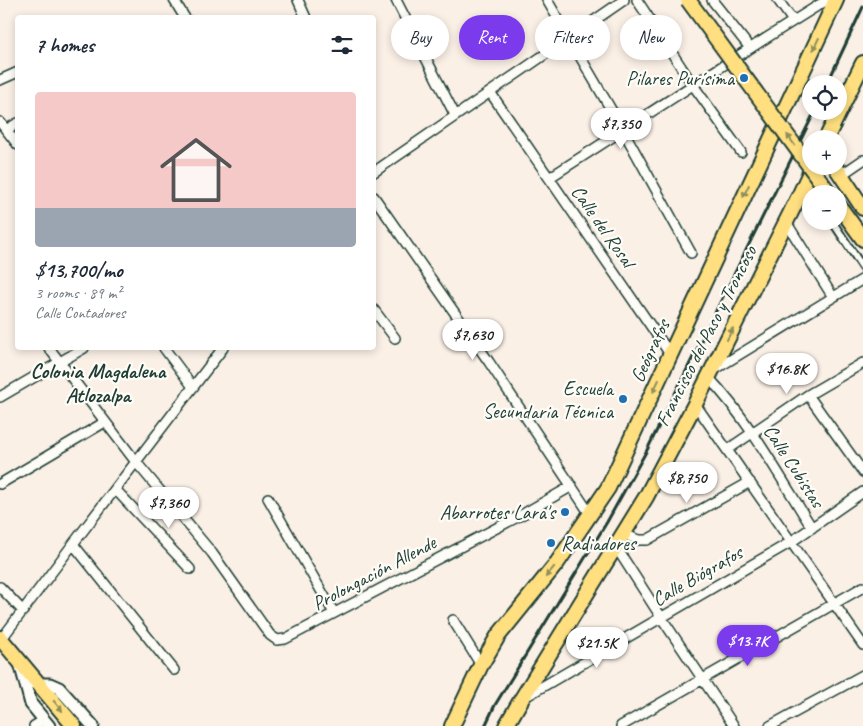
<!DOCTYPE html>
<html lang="en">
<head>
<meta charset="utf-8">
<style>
  :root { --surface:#fff; --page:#f2f2f3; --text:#1f2937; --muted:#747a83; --accent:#7c3aed }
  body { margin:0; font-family:Caveat,sans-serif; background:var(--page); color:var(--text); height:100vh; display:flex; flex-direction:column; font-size:19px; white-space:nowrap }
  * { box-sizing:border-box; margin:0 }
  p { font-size:16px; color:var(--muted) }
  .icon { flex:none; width:28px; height:28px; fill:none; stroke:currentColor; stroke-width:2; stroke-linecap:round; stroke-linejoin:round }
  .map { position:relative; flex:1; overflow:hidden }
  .panel { position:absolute; left:15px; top:15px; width:361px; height:335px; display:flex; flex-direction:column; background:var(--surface); border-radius:5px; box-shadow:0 2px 8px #0003 }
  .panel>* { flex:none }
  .top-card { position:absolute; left:391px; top:15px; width:396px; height:45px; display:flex; gap:10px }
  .tools { position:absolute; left:802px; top:75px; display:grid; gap:10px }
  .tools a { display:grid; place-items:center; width:45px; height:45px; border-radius:50%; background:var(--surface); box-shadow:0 2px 8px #0003; font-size:25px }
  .price { position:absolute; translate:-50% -42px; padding:0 11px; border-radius:18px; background:#fff; color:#222; font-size:16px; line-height:32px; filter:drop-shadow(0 1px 2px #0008) }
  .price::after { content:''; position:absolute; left:50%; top:30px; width:15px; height:11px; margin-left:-8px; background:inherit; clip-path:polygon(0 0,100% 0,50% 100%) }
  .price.active { background:var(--accent); color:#fff }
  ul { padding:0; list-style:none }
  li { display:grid; align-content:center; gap:10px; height:265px; padding:0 20px }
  li span { display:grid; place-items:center; height:155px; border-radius:5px; color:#555 }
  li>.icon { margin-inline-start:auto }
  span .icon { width:90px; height:90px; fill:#fffc; stroke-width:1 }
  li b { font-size:21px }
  h2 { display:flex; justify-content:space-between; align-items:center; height:60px; padding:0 20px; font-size:21px }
  .pill { padding:0 18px; border-radius:22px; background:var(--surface); box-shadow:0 2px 8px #0003; font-size:18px; line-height:45px }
  .pill.active { background:var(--accent); color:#fff }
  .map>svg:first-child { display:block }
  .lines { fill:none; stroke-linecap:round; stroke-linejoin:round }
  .pedestrian-casing { stroke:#1f3d34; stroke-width:10 }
  .minor-casing { stroke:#1f3d34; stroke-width:12 }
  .tertiary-casing { stroke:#1f3d34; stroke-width:15 }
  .primary-casing { stroke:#1f3d34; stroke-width:18 }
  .pedestrian { stroke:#fdfcf7; stroke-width:6 }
  .minor { stroke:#fdfcf7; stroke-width:9 }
  .tertiary { stroke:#fdfcf7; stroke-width:11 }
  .primary { stroke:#ffdf80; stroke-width:14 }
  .rail { stroke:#1f3d34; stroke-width:3 }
  .primary-bridge-casing { stroke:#1f3d34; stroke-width:18; stroke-linecap:butt }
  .primary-bridge { stroke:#ffdf80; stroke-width:14 }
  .oneway { fill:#8f8e5a }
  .poi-dot { fill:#1f6fb2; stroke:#fdfcf7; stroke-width:2 }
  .labels { text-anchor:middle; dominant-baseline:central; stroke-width:4.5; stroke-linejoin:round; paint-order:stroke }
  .poi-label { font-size:20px; fill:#1f3d34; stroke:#fdfcf7; text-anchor:end }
  .street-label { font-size:20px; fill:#1f3d34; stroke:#fdfcf7 }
  .neighbourhood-label { font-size:21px; font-weight:bold; fill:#1f3d34; stroke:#fdfcf7 }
</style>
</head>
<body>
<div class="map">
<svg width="863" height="726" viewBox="0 0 863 726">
  <rect width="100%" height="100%" fill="#fbf0e6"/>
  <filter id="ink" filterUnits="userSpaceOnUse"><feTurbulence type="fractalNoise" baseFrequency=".02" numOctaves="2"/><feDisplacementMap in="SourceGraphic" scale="10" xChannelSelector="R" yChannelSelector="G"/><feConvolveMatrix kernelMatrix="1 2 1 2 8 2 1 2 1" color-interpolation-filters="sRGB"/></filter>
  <g filter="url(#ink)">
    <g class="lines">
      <g class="pedestrian-casing">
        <path id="pedestrian" d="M832 221 863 268"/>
      </g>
      <g class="minor-casing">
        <path id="minor" d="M174 0 185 18
          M298 0 306 18
          M396 0 455 115
          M547 0 623 130 691 253
          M637 0 693 85 741 152
          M712 0 750 48
          M778 0 793 21
          M0 80 18 72
          M490 92 670 354
          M0 122 18 145
          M6 130 18 123
          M374 172 624 0
          M841 175 863 160
          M549 178C641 119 733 58 827 0
          M374 197 489 362 590 514
          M786 222 833 297
          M374 310 395 338
          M49 348 136 462 212 553 270 635 277 640 285 639 525 513 572 486
          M164 348 193 387
          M714 370 863 279
          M708 377C749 420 780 477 812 528
          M808 395 863 472
          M0 397 84 348
          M695 404 863 645
          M727 450 808 395 863 363
          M0 484 105 422
          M115 489 190 569
          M268 498 334 613
          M624 534 638 540H647L750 482
          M73 544 174 670
          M616 547 661 617 734 726
          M0 587 23 611
          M453 620 481 665
          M0 641 73 544 223 348
          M523 698 791 542 863 492
          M34 726 44 720
          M621 726 863 587
          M770 726 863 675"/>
      </g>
      <g class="tertiary-casing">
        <path id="tertiary" d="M20 663 31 704 49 726
          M39 684H50L59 688 93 726"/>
      </g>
      <g class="primary-casing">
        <path id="primary" d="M826 139 863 63
          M835 166 863 208
          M839 206 863 239
          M0 638 74 726
          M452 726 481 665 498 636 557 563 608 488 836 0
          M506 726 521 700 646 497 695 404 800 194 813 166"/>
      </g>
      <use href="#pedestrian" class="pedestrian"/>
      <use href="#minor" class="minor"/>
      <use href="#tertiary" class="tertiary"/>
      <use href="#primary" class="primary"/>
      <path class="rail" d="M827 84 863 7
        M485 726 495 705 607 522 647 450 815 111"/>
      <g class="primary-bridge-casing">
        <path id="primary-bridge" d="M688 0 830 194"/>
      </g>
      <use href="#primary-bridge" class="primary-bridge"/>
    </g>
    <defs><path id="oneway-solid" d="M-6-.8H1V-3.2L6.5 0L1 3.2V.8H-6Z" transform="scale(1.25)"/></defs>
    <g class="oneway">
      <use href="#oneway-solid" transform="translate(816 44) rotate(115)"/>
      <use href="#oneway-solid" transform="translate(791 140) rotate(-126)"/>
      <use href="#oneway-solid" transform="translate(746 191) rotate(115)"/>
      <use href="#oneway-solid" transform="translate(730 334) rotate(-63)"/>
      <use href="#oneway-solid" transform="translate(656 386) rotate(115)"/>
      <use href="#oneway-solid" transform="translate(550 572) rotate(129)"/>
      <use href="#oneway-solid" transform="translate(58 706) rotate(50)"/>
    </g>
  </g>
  <g class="poi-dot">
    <circle cx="744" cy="78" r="5"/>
    <circle cx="623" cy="399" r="5"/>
    <circle cx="565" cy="512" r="5"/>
    <circle cx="551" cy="543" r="5"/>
  </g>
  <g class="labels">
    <g class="poi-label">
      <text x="734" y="78">Pilares Purísima</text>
      <text x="613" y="388">Escuela<tspan x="613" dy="23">Secundaria Técnica</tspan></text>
      <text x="555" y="512">Abarrotes Lara's</text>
      <text x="561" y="543" text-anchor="start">Radiadores</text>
    </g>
    <g class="street-label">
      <text transform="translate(603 226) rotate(55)">Calle del Rosal</text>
      <text transform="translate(706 336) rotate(-63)">Francisco del Paso y Troncoso</text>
      <text transform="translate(650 351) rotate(-65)">Geógrafos</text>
      <text transform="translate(794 466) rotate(57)">Calle Cubistas</text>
      <text transform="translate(374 573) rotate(-28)">Prolongación Allende</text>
      <text transform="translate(697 576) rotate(-30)">Calle Biógrafos</text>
    </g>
    <g class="neighbourhood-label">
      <text x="98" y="371">Colonia Magdalena<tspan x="98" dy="24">Atlozalpa</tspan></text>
    </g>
  </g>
</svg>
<div class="tools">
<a><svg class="icon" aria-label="locate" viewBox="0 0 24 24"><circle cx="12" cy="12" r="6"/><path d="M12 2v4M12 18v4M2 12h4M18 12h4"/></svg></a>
<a>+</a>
<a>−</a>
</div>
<b class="price" style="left:621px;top:150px">$7,350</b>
<b class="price" style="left:473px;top:361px">$7,630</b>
<b class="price" style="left:787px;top:395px">$16.8K</b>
<b class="price" style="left:687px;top:504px">$8,750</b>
<b class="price" style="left:169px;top:529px">$7,360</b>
<b class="price active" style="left:748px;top:667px">$13.7K</b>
<b class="price" style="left:597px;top:669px">$21.5K</b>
<div class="top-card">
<a class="pill">Buy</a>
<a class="pill active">Rent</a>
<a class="pill">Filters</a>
<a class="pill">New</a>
</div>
<section class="panel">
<h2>7 homes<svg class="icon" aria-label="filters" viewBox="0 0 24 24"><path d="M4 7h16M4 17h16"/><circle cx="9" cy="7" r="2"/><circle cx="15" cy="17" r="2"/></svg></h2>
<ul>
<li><span style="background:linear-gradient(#f6c9c9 75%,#9aa5b1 0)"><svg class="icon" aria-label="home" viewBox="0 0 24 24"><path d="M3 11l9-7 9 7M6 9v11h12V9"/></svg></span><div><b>$13,700/mo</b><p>3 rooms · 89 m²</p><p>Calle Contadores</p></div></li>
</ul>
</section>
</div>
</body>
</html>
